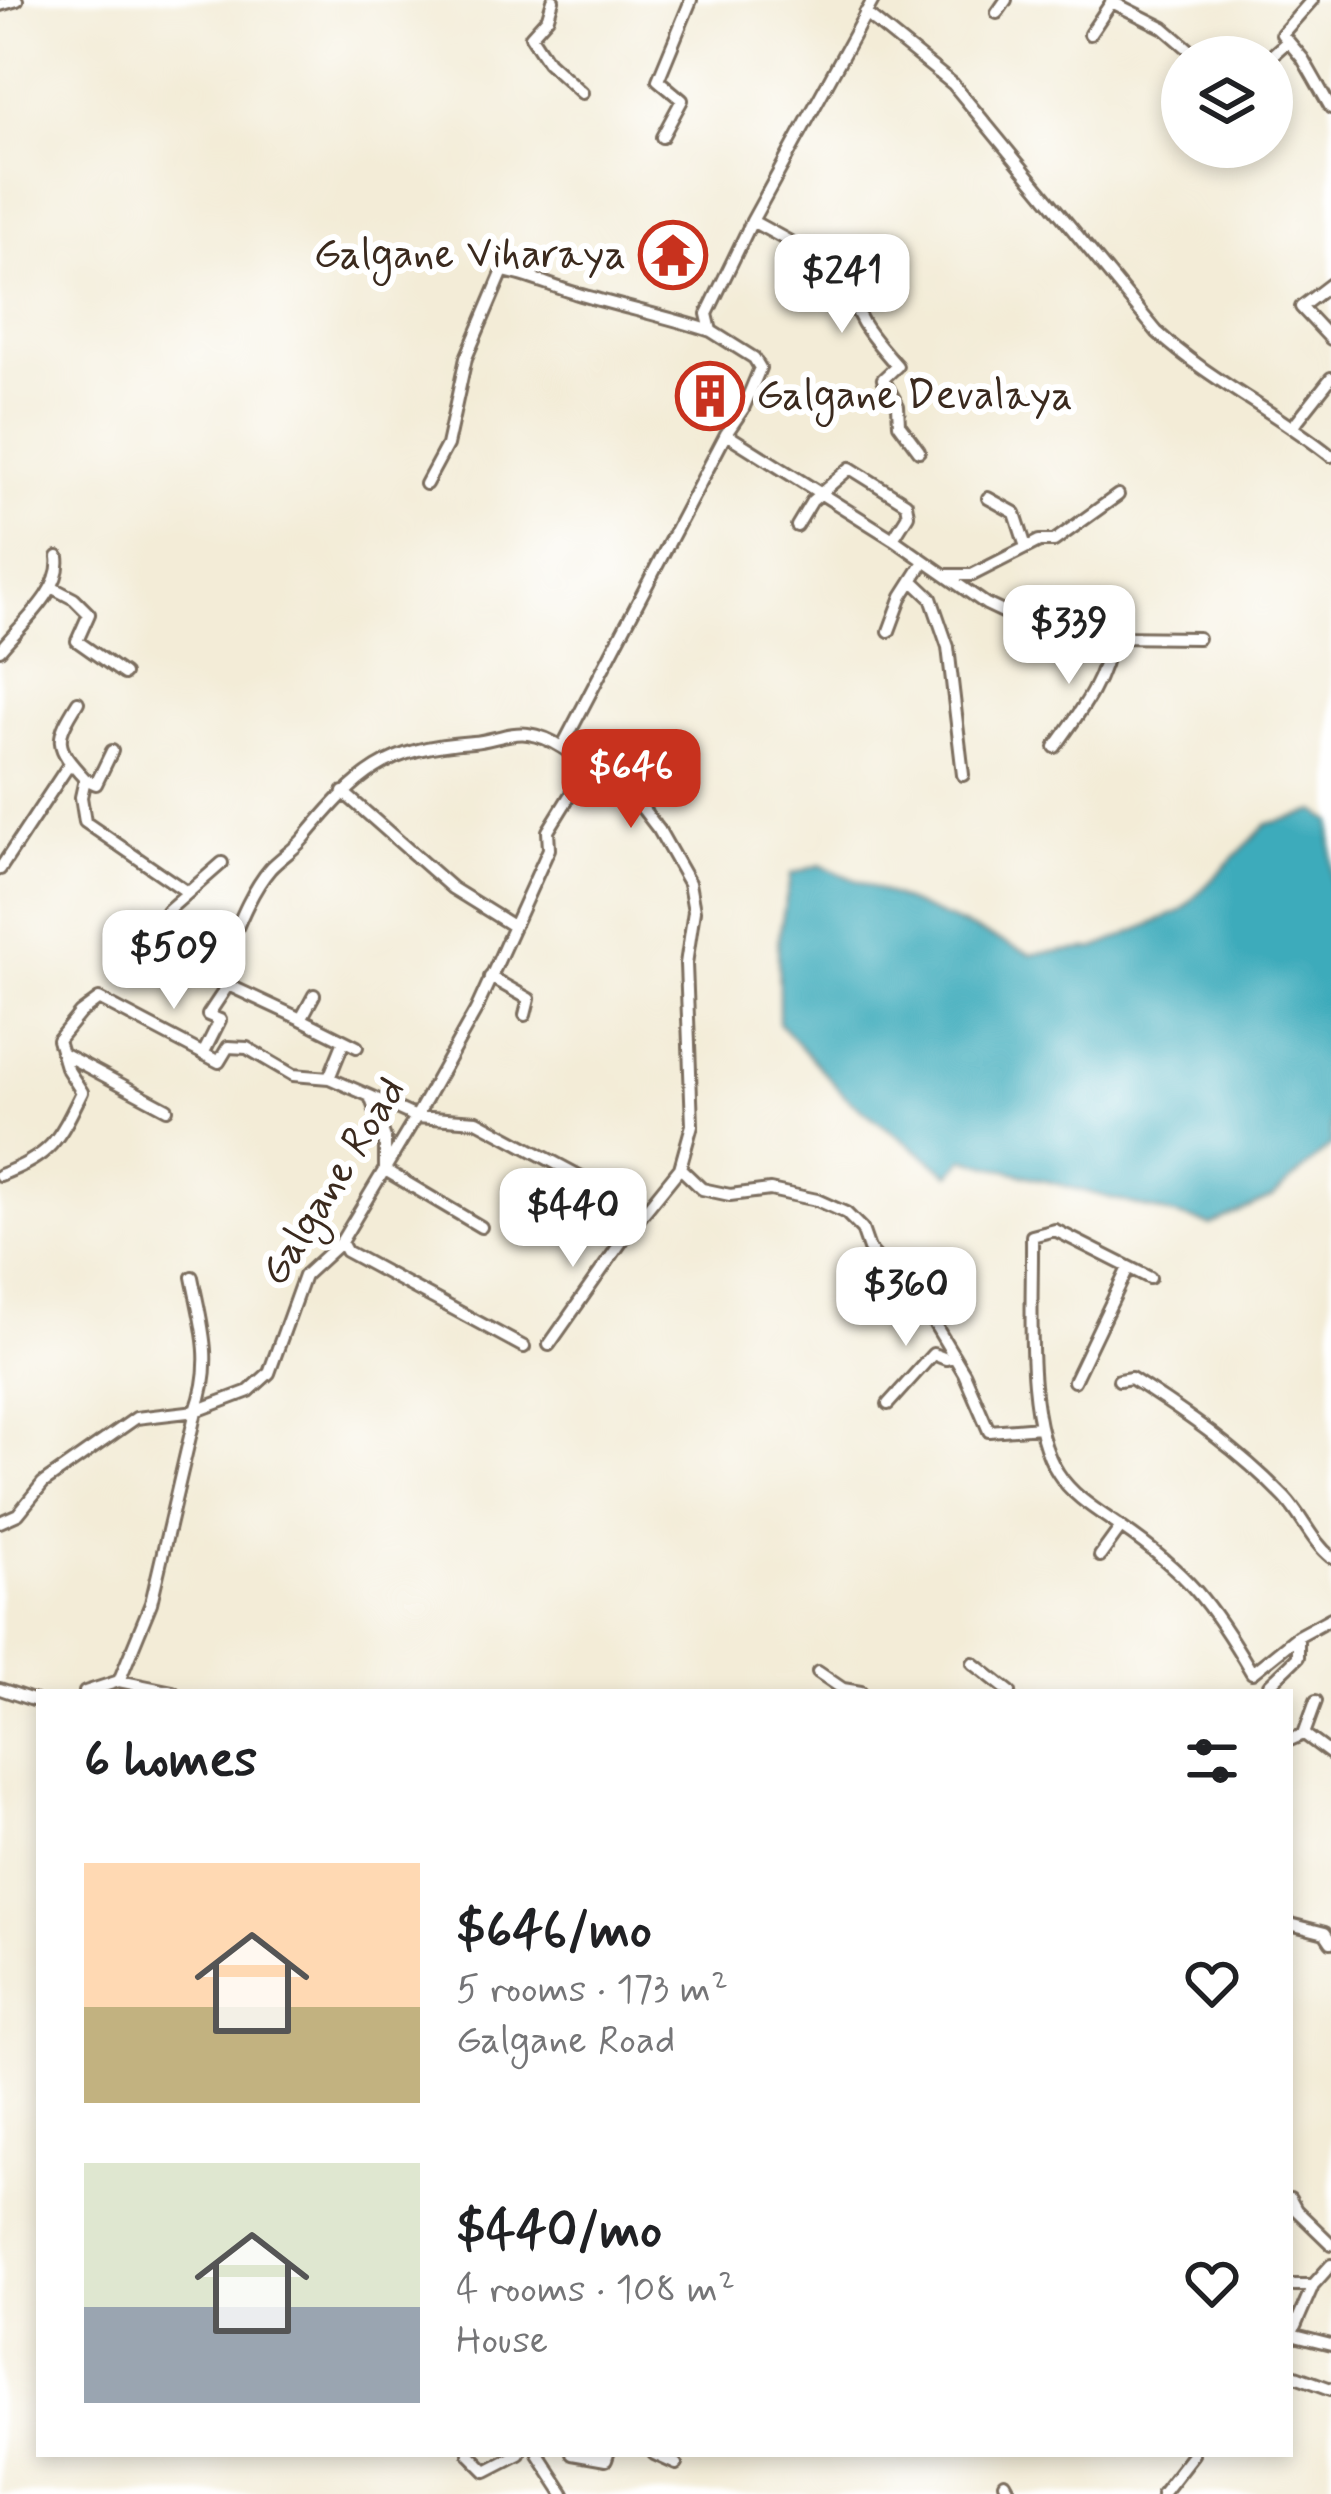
<!DOCTYPE html>
<html lang="en">
<head>
<meta charset="utf-8">
<style>
  :root { --surface:#fff; --page:#f2f2f2; --text:#202124; --muted:#757577; --accent:#c8321e }
  body { margin:0; font-family:Mynerve,sans-serif; background:var(--page); color:var(--text); height:100vh; display:flex; flex-direction:column; font-size:45px; white-space:nowrap }
  * { box-sizing:border-box; margin:0 }
  p { font-size:39px; color:var(--muted) }
  .icon { flex:none; width:66px; height:66px; fill:none; stroke:currentColor; stroke-width:2; stroke-linecap:round; stroke-linejoin:round }
  .map { position:relative; flex:1; overflow:hidden }
  .details { position:absolute; left:36px; top:1689px; width:1257px; height:768px; display:flex; flex-direction:column; background:var(--surface); border-radius:0px; box-shadow:0 6px 18px #0003 }
  .details>* { flex:none }
  .buttons { position:absolute; left:1161px; top:36px; display:grid; gap:24px }
  .buttons a { display:grid; place-items:center; width:132px; height:132px; border-radius:50%; background:var(--surface); box-shadow:0 6px 18px #0003; font-size:60px }
  .price { position:absolute; translate:-50% -102px; padding:0 27px; border-radius:24px; background:#fff; color:#222; font-size:39px; line-height:78px; filter:drop-shadow(0 3px 6px #0008) }
  .price::after { content:''; position:absolute; left:50%; top:72px; width:36px; height:27px; margin-left:-18px; background:inherit; clip-path:polygon(0 0,100% 0,50% 100%) }
  .price.selected { background:var(--accent); color:#fff }
  ul { padding:0; list-style:none }
  li { display:flex; align-items:center; gap:36px; height:300px; padding:0 48px }
  li span { display:grid; place-items:center; flex:none; width:336px; height:240px; border-radius:0px; color:#555 }
  li>.icon { margin-inline-start:auto }
  span .icon { width:144px; height:144px; fill:#fffc; stroke-width:1 }
  li b { font-size:51px }
  h2 { display:flex; justify-content:space-between; align-items:center; height:144px; padding:0 48px; font-size:51px }
  .map>svg:first-child { display:block }
  .water { fill:#3dabbb; stroke:#3c6a6c; stroke-width:3 }
  .lines { fill:none; stroke-linecap:round; stroke-linejoin:round }
  .minor-casing { stroke:#7b6e5f; stroke-width:16 }
  .minor { stroke:#fff; stroke-width:10 }
  .labels { text-anchor:middle; dominant-baseline:central; stroke-width:12; stroke-linejoin:round; paint-order:stroke }
  .poi-label { font-size:42px; fill:#3b2a1e; stroke:#fff; text-anchor:end }
  .street-label { font-size:42px; fill:#3b2a1e; stroke:#fff }
</style>
</head>
<body>
<div class="map">
<svg width="1331" height="2494" viewBox="0 0 1331 2494">
  <rect width="100%" height="100%" fill="#fff"/>
  <filter id="ink" filterUnits="userSpaceOnUse"><feTurbulence type="fractalNoise" baseFrequency=".00833" numOctaves="2"/><feDisplacementMap in="SourceGraphic" scale="24" xChannelSelector="R" yChannelSelector="G"/><feConvolveMatrix kernelMatrix="1 2 1 2 8 2 1 2 1" color-interpolation-filters="sRGB"/></filter>
  <filter id="wash" filterUnits="userSpaceOnUse"><feTurbulence type="fractalNoise" baseFrequency=".004" numOctaves="4" result="noise"/><feDisplacementMap in="SourceGraphic" scale="48" xChannelSelector="R" yChannelSelector="G"/><feGaussianBlur stdDeviation="2.7" result="paint"/><feColorMatrix in="noise" values="0 0 0 0 0 0 0 0 0 0 0 0 0 0 0 0 0 1.4 0 .05"/><feComposite in="paint" operator="in"/></filter>
  <g filter="url(#wash)">
    <rect width="100%" height="100%" fill="#f3ecd7"/>
    <path class="water" d="M1316 811 1331 821V1145L1273 1197 1211 1225 964 1159 950 1175 848 1099 779 1023 778 940 791 874 820 865 1031 954 1096 948 1181 911 1267 824Z"/>
  </g>
  <g filter="url(#ink)">
    <g class="lines">
      <g class="minor-casing">
        <path id="minor" d="M553 0 548 17 531 36 548 62 582 93
          M1312 0 1282 34 1303 59 1331 108
          M1112 2 1164 28 1198 57
          M0 5 17 0
          M865 13 953 84 1157 332C1209 380 1275 411 1331 456
          M997 13 1006 0
          M1090 34 1113 0
          M1270 57 1288 41
          M662 137 682 100 658 80 691 0
          M752 221 845 272C853 316 868 333 897 366L883 379 898 406 899 424 919 451
          M1331 284 1301 307 1331 339
          M1293 426 1331 378
          M726 434 893 539 986 604 1022 621 1111 637 1198 638
          M426 484 447 445 466 358 503 271C529 275 550 286 575 293 620 307 666 316 711 331
          M988 498 1015 513 1026 547
          M797 526 812 501 850 468 906 503 908 515 893 539
          M946 575H972L1039 541H1054L1118 495
          M912 580 931 598 948 647 963 775
          M51 587 74 599 89 614 77 641 124 674
          M889 631 902 596 923 563
          M0 650C19 626 63 590 58 557
          M78 702C54 740 54 746 85 779L81 797 85 822 187 892
          M562 747 726 434 743 409 760 368 754 358 711 331 707 314 752 221 873 0
          M1055 747C1081 711 1104 682 1111 637
          M85 779 96 784 112 751
          M343 792 452 888 513 926
          M0 869 70 763
          M216 976C232 943 246 897 270 869 280 858 294 850 304 838 359 772 385 748 473 742 491 741 511 731 528 734 552 737 574 755 592 770
          M490 977 529 999 525 1015
          M228 985 301 1019 314 995
          M301 1019 357 1047
          M62 1053 167 1109
          M203 1054 220 1020 208 1015 228 985 154 935 167 911 222 863
          M329 1078 344 1041
          M370 1096 416 1117 477 1121 626 1201 629 1231 549 1345
          M0 1175C52 1155 58 1141 82 1092L66 1067 58 1040 80 1013 99 999 219 1062 228 1047 247 1048 293 1075 329 1078 370 1096 385 1138V1170L481 1227
          M521 1221 583 1180
          M629 1231 680 1168
          M341 1242 346 1251 524 1347
          M1119 1380 1131 1378C1187 1414 1239 1450 1285 1498 1302 1516 1312 1542 1331 1557
          M1074 1381 1128 1268
          M888 1404 933 1354 946 1359 954 1356
          M0 1522 18 1514 43 1483 136 1418 196 1411C214 1361 202 1327 192 1277
          M1121 1527C1098 1511 1073 1497 1058 1473 1023 1421 1033 1300 1032 1236L1055 1230 1150 1278
          M1100 1556 1121 1527C1188 1573 1211 1603 1252 1673L1298 1636 1331 1618
          M973 1663 1010 1692
          M818 1672 843 1689 861 1692
          M119 1681 151 1603 196 1411 249 1391 269 1373 304 1276 341 1242 416 1117 476 1010 549 849 548 831 588 766 639 804 659 830 689 883 694 911 686 964 692 1125 680 1168 702 1189 730 1195 770 1190 817 1200 846 1213 862 1229 869 1249 934 1323 964 1373 989 1431 1040 1427
          M1269 1685 1298 1657V1636
          M0 1689 39 1702
          M85 1692 119 1681 173 1692
          M1304 1734 1316 1701
          M1290 1740 1304 1734 1331 1754
          M1290 1924 1325 1933 1331 1942
          M1290 2199 1296 2210 1331 2244
          M1290 2285H1313
          M1291 2335 1331 2345
          M1290 2338 1313 2285 1331 2265
          M1290 2374 1331 2389
          M469 2454 486 2471 519 2454
          M538 2454 564 2494
          M572 2454 606 2460 608 2454
          M654 2454 676 2464
          M1004 2483 1010 2494
          M1162 2494 1193 2454"/>
      </g>
      <use href="#minor" class="minor"/>
    </g>
  </g>
  <defs>
    <g id="temple-ring" transform="scale(3.45)"><circle r="9.5" fill="#fff" stroke="#c8321e" stroke-width="1.5"/><path d="M0-6L5-2H3V0L6.5 2.5H4V6H1.5V3h-3V6H-4V2.5H-6.5L-3 0V-2H-5Z" fill="#c8321e"/></g>
    <g id="building-ring" transform="scale(3.45)"><circle r="9.5" fill="#fff" stroke="#c8321e" stroke-width="1.5"/><path d="M-4-6H4V6H1V3H-1V6H-4ZM-2.5-4.3h1.7v1.8h-1.7ZM.8-4.3h1.7v1.8H.8ZM-2.5-1h1.7V.8h-1.7ZM.8-1h1.7V.8H.8Z" fill="#c8321e"/></g>
  </defs>
  <g fill-rule="evenodd">
    <use href="#temple-ring" x="673" y="255"/>
    <use href="#building-ring" x="710" y="396"/>
  </g>
  <g class="labels">
    <g class="poi-label">
      <text x="626" y="255">Galgane Viharaya</text>
      <text x="756" y="396" text-anchor="start">Galgane Devalaya</text>
    </g>
    <g class="street-label">
      <text transform="translate(334 1182) rotate(-58)">Galgane Road</text>
    </g>
  </g>
</svg>
<div class="buttons">
<a><svg class="icon" aria-label="layers" viewBox="0 0 24 24"><path d="M12 4l9 5-9 5-9-5zM3 14l9 5 9-5"/></svg></a>
</div>
<b class="price" style="left:842px;top:336px">$241</b>
<b class="price" style="left:1069px;top:687px">$339</b>
<b class="price selected" style="left:631px;top:831px">$646</b>
<b class="price" style="left:174px;top:1012px">$509</b>
<b class="price" style="left:573px;top:1270px">$440</b>
<b class="price" style="left:906px;top:1349px">$360</b>
<section class="details">
<h2>6 homes<svg class="icon" aria-label="filters" viewBox="0 0 24 24"><path d="M4 7h16M4 17h16"/><circle cx="9" cy="7" r="2"/><circle cx="15" cy="17" r="2"/></svg></h2>
<ul>
<li><span style="background:linear-gradient(#ffd9b3 60%,#c2b280 0)"><svg class="icon" aria-label="home" viewBox="0 0 24 24"><path d="M3 11l9-7 9 7M6 9v11h12V9"/></svg></span><div><b>$646/mo</b><p>5 rooms · 173 m²</p><p>Galgane Road</p></div><svg class="icon" aria-label="heart" viewBox="0 0 24 24"><path d="M12 20l-8-8c-3-5 5-10 8-4 3-6 11-1 8 4z"/></svg></li>
<li><span style="background:linear-gradient(#dfe7d0 60%,#9aa5b1 0)"><svg class="icon" aria-label="home" viewBox="0 0 24 24"><path d="M3 11l9-7 9 7M6 9v11h12V9"/></svg></span><div><b>$440/mo</b><p>4 rooms · 108 m²</p><p>House</p></div><svg class="icon" aria-label="heart" viewBox="0 0 24 24"><path d="M12 20l-8-8c-3-5 5-10 8-4 3-6 11-1 8 4z"/></svg></li>
</ul>
</section>
</div>
</body>
</html>
